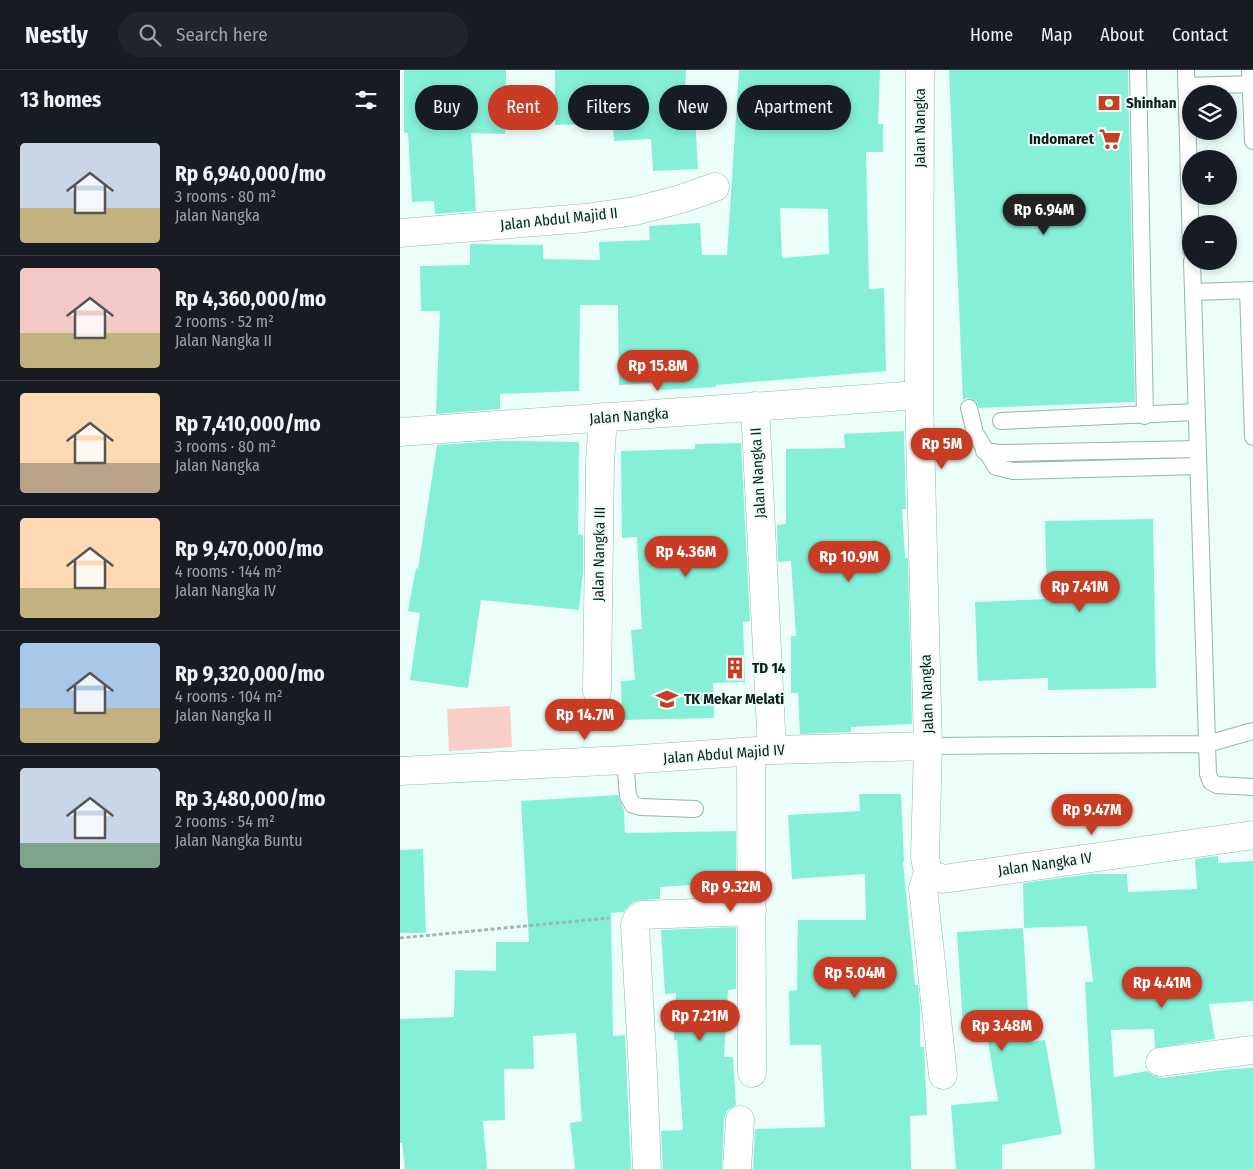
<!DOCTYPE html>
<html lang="en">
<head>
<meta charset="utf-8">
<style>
  :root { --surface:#171b24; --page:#20242c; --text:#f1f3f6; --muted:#9ea1a6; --line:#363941; --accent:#c73c23 }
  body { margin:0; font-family:"Fira Sans Condensed",sans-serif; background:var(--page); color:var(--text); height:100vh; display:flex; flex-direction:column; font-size:19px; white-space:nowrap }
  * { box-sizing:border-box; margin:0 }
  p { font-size:16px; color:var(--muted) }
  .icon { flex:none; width:28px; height:28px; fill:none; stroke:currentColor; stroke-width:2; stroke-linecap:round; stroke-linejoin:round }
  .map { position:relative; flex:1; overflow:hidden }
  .drawer { display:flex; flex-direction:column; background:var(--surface); width:400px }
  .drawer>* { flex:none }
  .top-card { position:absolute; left:15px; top:15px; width:475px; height:45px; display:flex; gap:10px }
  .fabs { position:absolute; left:782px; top:15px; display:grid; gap:10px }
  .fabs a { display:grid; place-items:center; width:55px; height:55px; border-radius:50%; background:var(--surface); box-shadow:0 2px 8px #0003; font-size:25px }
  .price { position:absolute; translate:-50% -42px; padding:0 11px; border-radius:18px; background:var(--accent); color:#fff; font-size:16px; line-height:32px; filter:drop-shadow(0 1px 2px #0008) }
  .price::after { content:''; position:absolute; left:50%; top:30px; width:15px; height:11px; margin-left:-8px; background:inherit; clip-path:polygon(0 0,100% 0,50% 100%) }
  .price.active { background:#222; color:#fff }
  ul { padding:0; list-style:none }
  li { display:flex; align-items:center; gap:15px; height:125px; padding:0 20px }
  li+li { border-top:1px solid var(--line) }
  li span { display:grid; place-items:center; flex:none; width:140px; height:100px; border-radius:5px; color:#555 }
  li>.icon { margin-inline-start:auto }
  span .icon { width:60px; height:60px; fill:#fffc; stroke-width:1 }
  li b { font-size:21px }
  h2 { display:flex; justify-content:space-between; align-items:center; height:60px; padding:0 20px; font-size:21px }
  .pill { padding:0 18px; border-radius:22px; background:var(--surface); box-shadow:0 2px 8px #0003; font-size:18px; line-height:45px }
  .pill.active { background:var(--accent); color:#fff }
  header { display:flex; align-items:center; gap:30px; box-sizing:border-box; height:70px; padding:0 25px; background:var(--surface); border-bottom:1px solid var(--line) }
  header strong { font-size:24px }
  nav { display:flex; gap:28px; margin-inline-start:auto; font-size:18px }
  .search { width:350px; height:45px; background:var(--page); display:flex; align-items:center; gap:12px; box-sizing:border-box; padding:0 18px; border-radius:28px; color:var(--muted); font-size:19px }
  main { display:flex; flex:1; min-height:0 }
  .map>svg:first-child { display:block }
  .green { fill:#f8cfc6 }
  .building { fill:#85f0d7; fill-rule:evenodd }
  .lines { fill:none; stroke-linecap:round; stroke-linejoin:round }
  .lane-casing { stroke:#8eb9ad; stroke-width:18 }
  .street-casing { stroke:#8eb9ad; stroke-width:29 }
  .path { stroke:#a3b5b0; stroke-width:3; stroke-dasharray:4 2.5; stroke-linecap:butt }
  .lane { stroke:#fff; stroke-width:16 }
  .street { stroke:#fff; stroke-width:28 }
  .labels { text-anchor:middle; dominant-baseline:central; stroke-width:4; stroke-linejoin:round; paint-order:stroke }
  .poi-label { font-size:15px; font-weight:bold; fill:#0f201c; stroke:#ecfef9; text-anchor:start }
  .street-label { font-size:15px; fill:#0f201c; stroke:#ecfef9 }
</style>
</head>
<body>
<header>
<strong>Nestly</strong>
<div class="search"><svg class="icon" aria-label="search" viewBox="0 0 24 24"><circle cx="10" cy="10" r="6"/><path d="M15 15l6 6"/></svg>Search here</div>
<nav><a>Home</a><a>Map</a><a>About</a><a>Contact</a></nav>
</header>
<main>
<section class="drawer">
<h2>13 homes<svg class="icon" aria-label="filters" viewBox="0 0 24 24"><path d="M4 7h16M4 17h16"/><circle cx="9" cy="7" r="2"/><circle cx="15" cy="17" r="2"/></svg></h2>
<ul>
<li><span style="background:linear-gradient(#c9d6e8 65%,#c2b280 0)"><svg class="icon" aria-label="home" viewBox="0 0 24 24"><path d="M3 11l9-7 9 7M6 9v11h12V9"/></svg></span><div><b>Rp 6,940,000/mo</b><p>3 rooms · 80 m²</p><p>Jalan Nangka</p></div></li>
<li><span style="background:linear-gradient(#f6c9c9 65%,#c2b280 0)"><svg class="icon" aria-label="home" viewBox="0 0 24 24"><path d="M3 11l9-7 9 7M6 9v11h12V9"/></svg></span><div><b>Rp 4,360,000/mo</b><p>2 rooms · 52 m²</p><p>Jalan Nangka II</p></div></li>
<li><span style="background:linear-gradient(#ffd9b3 70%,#b9a48a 0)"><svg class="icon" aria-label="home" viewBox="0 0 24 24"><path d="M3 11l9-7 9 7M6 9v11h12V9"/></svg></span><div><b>Rp 7,410,000/mo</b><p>3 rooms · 80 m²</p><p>Jalan Nangka</p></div></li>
<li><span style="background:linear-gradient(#ffd9b3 70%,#c2b280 0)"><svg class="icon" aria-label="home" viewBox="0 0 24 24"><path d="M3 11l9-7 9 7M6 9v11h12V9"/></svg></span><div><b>Rp 9,470,000/mo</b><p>4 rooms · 144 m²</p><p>Jalan Nangka IV</p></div></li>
<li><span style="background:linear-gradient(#a9c7e8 65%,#c2b280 0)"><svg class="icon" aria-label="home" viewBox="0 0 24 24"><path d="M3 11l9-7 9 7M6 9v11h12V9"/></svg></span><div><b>Rp 9,320,000/mo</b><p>4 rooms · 104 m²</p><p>Jalan Nangka II</p></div></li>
<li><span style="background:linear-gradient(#c9d6e8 75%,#7fa58c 0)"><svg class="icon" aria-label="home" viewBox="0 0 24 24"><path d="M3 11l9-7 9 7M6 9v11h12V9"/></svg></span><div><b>Rp 3,480,000/mo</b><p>2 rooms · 54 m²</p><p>Jalan Nangka Buntu</p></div></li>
</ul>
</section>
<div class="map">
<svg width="853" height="1099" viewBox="0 0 853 1099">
  <rect width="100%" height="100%" fill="#ecfef9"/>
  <path class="green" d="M110 636 112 677 49 681 47 639Z"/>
  <path class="building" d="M4 0H106L105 64 71 63 76 141 35 144 34 131 12 132 8 63H4Z
    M155 0H286L284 48 295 47 298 99 253 101 251 69 214 71 213 54 155 55Z
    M339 0H480L478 54H483V82H466L469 219 484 218 486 301 316 315V317L259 320V313L219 315 218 235H180L179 321 100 324V339L36 344 40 241H21L20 196 70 195V174L143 175V189L200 190 199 172 250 170 249 156 300 153 302 185H327ZM380 138 428 139 429 184 382 188Z
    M549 0H728L735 332 579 338 577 332 572 329 567 328 563 330Z
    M504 361 506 439H502L505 488H508L512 654 451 657V662L400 664 398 623H391V566H396L391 491 378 492 377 455 386 454V379L445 378 444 364Z
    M98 371 179 372 178 464 183 465V501L179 540 81 530 68 618 10 610 20 543 8 541 16 498 18 499 37 375Z
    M341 373 350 551 343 552 345 612 313 613 314 648 222 650 221 611 235 610 231 560 242 559 237 467 222 468 221 381 295 379V374Z
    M753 449 756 618 648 620V608L578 611 575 532 647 529 645 451Z
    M459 724H501L504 792H503L515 915H518L520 937V977H524L527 1045 510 1046 511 1099H353L355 1059 425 1057 421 975H390L389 921 397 920 398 850H466L465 804 392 809 388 745 460 741Z
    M218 725 224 740 225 763 336 761V812L260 817V829L241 830 232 833 223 842 211 843 213 966 225 965 231 1099H175L170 1053 182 1051 176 963 133 966 134 999H104L105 1050 83 1051 87 1099H5L2 1073H0V949L54 947 55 900 96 901V872H129L121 731Z
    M23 779 26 863H0V780Z
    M818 786V793L853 791V931L809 934 815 969 755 978 754 959 711 960 714 1007 747 1001 754 1006 762 1008 831 999 853 998V1099H695L685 912H693L687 856 624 858 623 813 692 804H727L728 822 797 819 795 789Z
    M336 857V919L328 920 324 987H333L336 1035 327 1041 324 1049 322 1099H263L261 1061 283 1060 277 970H274L276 923 265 924 261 860Z
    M623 858 630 972 645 970 662 1064 602 1075V1099H556L551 1035 598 1031 585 954 563 955 557 862Z"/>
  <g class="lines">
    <g class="lane-casing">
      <path id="lane" d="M738 0 745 346
        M786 0 791 180
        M850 0 853 71
        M786 16 853 14
        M792 191 808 704 811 712 817 715 853 717
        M848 220 853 367
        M793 222 853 220
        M569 338 575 363 596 397 613 401 798 396
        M601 351 796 342
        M584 381 600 383 798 379
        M528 676 807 674 853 661
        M225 690 228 726 233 735 241 737 295 739"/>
    </g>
    <g class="street-casing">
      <path id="street" d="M520 0 519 325 528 676 525 787 528 803 523 818 543 1005
        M0 163 185 148 235 141 281 129 315 117
        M355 336 372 680
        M0 362 519 325
        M197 621 200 392 203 347
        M351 682 352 1003
        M0 701 225 690 372 680 528 676
        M528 803 543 809 853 765
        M760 992 853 980
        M247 1099 243 1003 235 855 237 849 242 845 352 841
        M337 1099 340 1050"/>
    </g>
    <path class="path" d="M0 868 209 848"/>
    <use href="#lane" class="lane"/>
    <use href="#street" class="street"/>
  </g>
  <defs>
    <g id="bank-bare" transform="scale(1.725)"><path d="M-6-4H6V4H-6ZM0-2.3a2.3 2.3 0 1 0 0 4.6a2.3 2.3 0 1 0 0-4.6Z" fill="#c73c23" stroke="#ecfef9" stroke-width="2.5" paint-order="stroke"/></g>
    <g id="supermarket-bare" transform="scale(1.725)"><path d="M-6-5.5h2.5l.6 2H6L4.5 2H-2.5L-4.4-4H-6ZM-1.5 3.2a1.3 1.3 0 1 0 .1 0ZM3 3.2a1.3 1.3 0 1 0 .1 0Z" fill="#c73c23" stroke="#ecfef9" stroke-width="2.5" paint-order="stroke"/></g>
    <g id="building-bare" transform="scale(1.725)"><path d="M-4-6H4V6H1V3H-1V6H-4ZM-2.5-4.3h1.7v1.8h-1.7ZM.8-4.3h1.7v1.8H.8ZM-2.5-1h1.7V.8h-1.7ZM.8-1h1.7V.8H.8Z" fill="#c73c23" stroke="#ecfef9" stroke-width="2.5" paint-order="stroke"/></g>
    <g id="school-bare" transform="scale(1.725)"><path d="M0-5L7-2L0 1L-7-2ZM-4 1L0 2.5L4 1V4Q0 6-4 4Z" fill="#c73c23" stroke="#ecfef9" stroke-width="2.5" paint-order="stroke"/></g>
  </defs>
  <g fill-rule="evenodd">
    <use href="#bank-bare" x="709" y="33"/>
    <use href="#supermarket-bare" x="710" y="69"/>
    <use href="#building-bare" x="335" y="598"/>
    <use href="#school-bare" x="267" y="629"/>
  </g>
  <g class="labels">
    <g class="poi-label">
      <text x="726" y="33">Shinhan</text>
      <text x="694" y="69" text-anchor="end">Indomaret</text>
      <text x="352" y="598">TD 14</text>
      <text x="284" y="629">TK Mekar Melati</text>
    </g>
    <g class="street-label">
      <text transform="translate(520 58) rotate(-90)">Jalan Nangka</text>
      <text transform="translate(159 149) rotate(-6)">Jalan Abdul Majid II</text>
      <text transform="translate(229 346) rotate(-4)">Jalan Nangka</text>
      <text transform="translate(358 403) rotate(-93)">Jalan Nangka II</text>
      <text transform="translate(199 484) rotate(-89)">Jalan Nangka III</text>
      <text transform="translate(527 624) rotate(-92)">Jalan Nangka</text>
      <text transform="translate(324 684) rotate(-4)">Jalan Abdul Majid IV</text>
      <text transform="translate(645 794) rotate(-8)">Jalan Nangka IV</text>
    </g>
  </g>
</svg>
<div class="fabs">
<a><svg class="icon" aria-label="layers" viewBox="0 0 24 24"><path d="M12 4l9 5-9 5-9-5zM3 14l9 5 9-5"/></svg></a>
<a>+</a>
<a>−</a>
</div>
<b class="price active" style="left:644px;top:166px">Rp 6.94M</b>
<b class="price" style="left:258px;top:322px">Rp 15.8M</b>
<b class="price" style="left:542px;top:400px">Rp 5M</b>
<b class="price" style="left:286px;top:508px">Rp 4.36M</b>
<b class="price" style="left:449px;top:513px">Rp 10.9M</b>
<b class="price" style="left:680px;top:543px">Rp 7.41M</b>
<b class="price" style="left:185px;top:671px">Rp 14.7M</b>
<b class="price" style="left:692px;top:766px">Rp 9.47M</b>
<b class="price" style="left:331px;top:843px">Rp 9.32M</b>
<b class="price" style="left:455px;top:929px">Rp 5.04M</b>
<b class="price" style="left:762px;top:939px">Rp 4.41M</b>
<b class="price" style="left:300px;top:972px">Rp 7.21M</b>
<b class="price" style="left:602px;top:982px">Rp 3.48M</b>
<div class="top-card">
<a class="pill">Buy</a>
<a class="pill active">Rent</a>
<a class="pill">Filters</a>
<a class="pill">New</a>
<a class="pill">Apartment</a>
</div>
</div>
</main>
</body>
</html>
